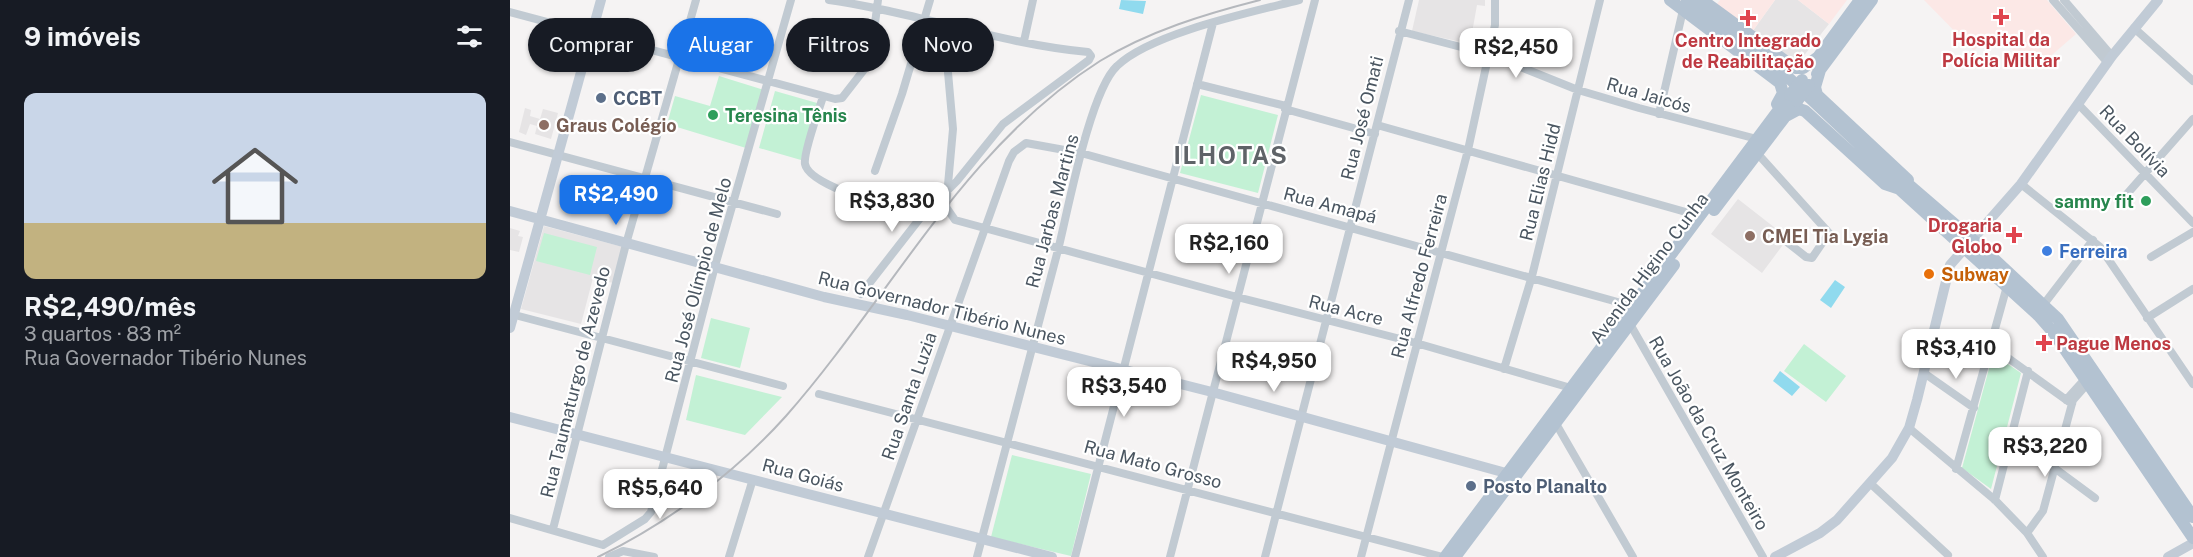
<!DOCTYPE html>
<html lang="pt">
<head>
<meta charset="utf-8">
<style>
  :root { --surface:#171b24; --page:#242831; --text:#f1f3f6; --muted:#9ea1a6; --line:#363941; --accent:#1a73e8 }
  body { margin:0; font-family:"Public Sans",sans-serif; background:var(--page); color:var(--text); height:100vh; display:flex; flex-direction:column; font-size:22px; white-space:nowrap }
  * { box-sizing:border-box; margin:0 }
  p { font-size:20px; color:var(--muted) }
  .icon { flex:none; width:33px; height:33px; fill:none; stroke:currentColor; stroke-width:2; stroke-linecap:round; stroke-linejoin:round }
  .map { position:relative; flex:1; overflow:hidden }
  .drawer { display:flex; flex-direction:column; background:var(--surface); width:510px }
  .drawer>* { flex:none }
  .top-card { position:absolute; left:18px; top:18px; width:570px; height:54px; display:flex; gap:12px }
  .price { position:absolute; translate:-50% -51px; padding:0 14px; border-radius:12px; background:#fff; color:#222; font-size:20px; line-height:39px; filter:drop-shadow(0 2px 3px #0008) }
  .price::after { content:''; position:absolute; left:50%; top:36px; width:18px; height:14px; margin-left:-9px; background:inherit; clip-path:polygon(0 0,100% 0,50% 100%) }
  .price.current { background:var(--accent); color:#fff }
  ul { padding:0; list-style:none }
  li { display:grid; align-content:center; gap:12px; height:318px; padding:0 24px }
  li+li { border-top:2px solid var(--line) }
  li span { display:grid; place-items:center; height:186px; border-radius:12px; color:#555 }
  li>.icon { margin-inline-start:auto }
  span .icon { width:108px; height:108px; fill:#fffc; stroke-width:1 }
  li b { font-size:26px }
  h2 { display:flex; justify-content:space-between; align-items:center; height:72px; padding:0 24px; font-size:26px }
  .tag { padding:0 21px; border-radius:27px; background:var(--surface); box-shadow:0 2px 4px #0004; font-size:21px; line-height:54px }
  .tag.current { background:var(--accent); color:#fff }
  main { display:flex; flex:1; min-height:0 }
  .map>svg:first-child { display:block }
  .education { fill:#e6e4e5 }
  .medical { fill:#fce8e6 }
  .green { fill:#c3f1d5 }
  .water { fill:#90daee }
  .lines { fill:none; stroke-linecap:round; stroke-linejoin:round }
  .street { stroke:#c1cad2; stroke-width:8 }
  .secondary { stroke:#c1cbd6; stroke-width:10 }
  .primary { stroke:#b3c2d1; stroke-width:12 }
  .rail { stroke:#b5b8bd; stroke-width:2 }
  .primary-bridge { stroke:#b3c2d1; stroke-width:12 }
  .health-dot { fill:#e0444e; stroke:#fff; stroke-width:2 }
  .service-dot { fill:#5c6f8a; stroke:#fff; stroke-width:2 }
  .leisure-dot { fill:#2e9e5b; stroke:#fff; stroke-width:2 }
  .education-dot { fill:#8d6e63; stroke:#fff; stroke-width:2 }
  .shop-dot { fill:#3f7fe0; stroke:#fff; stroke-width:2 }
  .food-dot { fill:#e8710a; stroke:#fff; stroke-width:2 }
  .labels { text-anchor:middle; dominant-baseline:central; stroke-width:4.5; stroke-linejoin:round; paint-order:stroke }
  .health-label { font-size:18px; font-weight:bold; fill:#be3a42; stroke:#fff }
  .street-label { font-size:18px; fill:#4a5661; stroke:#fff }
  .service-label { font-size:18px; font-weight:bold; fill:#4e5e75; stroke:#fff; text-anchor:start }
  .leisure-label { font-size:18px; font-weight:bold; fill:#27864d; stroke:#fff; text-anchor:start }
  .education-label { font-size:18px; font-weight:bold; fill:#785e54; stroke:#fff; text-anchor:start }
  .shop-label { font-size:18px; font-weight:bold; fill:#366cbe; stroke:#fff; text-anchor:start }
  .food-label { font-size:18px; font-weight:bold; fill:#c56008; stroke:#fff; text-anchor:start }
  .district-label { font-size:24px; font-weight:bold; letter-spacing:1.5px; fill:#5f6368; stroke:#fff }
</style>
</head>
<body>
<main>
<section class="drawer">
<h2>9 imóveis<svg class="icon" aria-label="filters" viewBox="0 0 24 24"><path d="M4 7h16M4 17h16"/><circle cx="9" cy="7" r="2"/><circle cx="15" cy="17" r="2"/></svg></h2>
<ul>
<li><span style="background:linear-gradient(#c9d6e8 70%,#c2b280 0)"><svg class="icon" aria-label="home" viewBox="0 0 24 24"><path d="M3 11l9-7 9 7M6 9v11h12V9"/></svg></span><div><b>R$2,490/mês</b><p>3 quartos · 83 m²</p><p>Rua Governador Tibério Nunes</p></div></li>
</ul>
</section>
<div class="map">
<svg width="1683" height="557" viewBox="0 0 1683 557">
  <rect width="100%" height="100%" fill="#f5f3f3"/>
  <path class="education" d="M909 0H975V6L967 5 960 44 902 31Z
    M1265 0H1288L1319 24 1288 63 1242 32Z
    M15 108 21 110 20 116 30 119 33 109 48 113 41 139 25 134 27 126 20 124 16 135 9 132Z
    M1228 199 1278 238 1252 273 1201 234Z
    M34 226 113 247 103 283 83 278 71 324 11 309Z
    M0 228 10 231 8 236 13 237 9 252 0 250Z"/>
  <path class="medical" d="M1210 0H1265L1242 32 1206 5Z
    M1288 0H1337L1319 24Z
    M1414 0H1537L1566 34 1528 67 1479 34 1464 51Z"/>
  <path class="green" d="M209 76 254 90 236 148 157 124 165 96 200 106Z
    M265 91 307 103 291 160 249 148Z
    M691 95 768 115 748 193 670 173Z
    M34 233 87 247 80 275 26 261Z
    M201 318 240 328 230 368 191 358Z
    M1294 344 1336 376 1316 402 1274 371Z
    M1483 354 1511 373 1481 489 1452 468Z
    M186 375 272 397 235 435 176 420Z
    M502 455 581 474 561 556 481 537Z"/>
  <path class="water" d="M611 0 636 1 633 14 609 9Z
    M1325 280 1335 287 1321 308 1310 300Z
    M1270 371 1290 387 1282 396 1263 381Z"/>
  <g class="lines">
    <path class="street" d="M319 0C406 12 490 44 578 52L581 56 579 60 493 124 447 181 411 217 351 294
      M1543 0 1598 63
      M1554 0 1602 56
      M0 12 325 99 332 98 360 62 368 0
      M444 25 437 61 443 129 436 207 445 220 727 297 906 343 1061 388
      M1624 28 1683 81
      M889 31 978 54 1068 90 1129 108 1247 139
      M514 41 523 0
      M687 84 776 106
      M313 97C309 109 293 154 295 164 299 187 390 210 411 217
      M1569 105 1683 223
      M775 109 865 134
      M1149 114 1173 10
      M867 125 1190 216
      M0 142 267 214
      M1247 153 1319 233 1302 258 1296 257 1277 242
      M365 171 392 94 420 0
      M1511 184 1590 247 1683 384
      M1609 203 1683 119
      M1641 257 1683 232
      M1534 304 1583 240
      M1 314 273 386
      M1637 318 1683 289
      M1120 324 1253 557
      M1480 345 1562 404
      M994 369 1022 276 1090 0
      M1414 373 1464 408
      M309 394 933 557
      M1556 400 1575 379
      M1045 422 1123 557
      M1399 428 1485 500 1517 533 1533 557
      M1501 436 1585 498
      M1446 469 1497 286
      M1361 484 1438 555
      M1485 500 1518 371
      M0 518 93 545 135 519 141 512 205 266 281 0
      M43 529 116 244 186 0
      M1517 533 1533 511 1563 400 1578 383
      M99 557 113 551 144 557
      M219 557 243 479
      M358 557 499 161 504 152 516 143 571 153 1122 306
      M467 557C494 455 521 352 548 250 558 210 580 91 607 66 641 33 742 12 789 0
      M565 557 703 23
      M660 557 805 0
      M755 557 899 0
      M851 557 958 150 985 25V0"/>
    <path class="secondary" d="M0 211 314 297 397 315 702 392 996 473
      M0 328 91 0
      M0 417 542 557
      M1265 557 1310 533 1327 520 1382 458 1399 428 1407 400 1440 265 1511 184 1602 56 1648 0
      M1658 557 1683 543"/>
    <path class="primary" d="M1160 0 1270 83 1273 93 1267 104
      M1177 0 1266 66 1383 176 1391 178 1470 246 1548 319 1683 517
      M1192 0 1285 68H1293L1307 58
      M1303 64 1350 0
      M1310 70 1305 87 1307 95 1398 180
      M1307 74 1362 0
      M1276 116 1289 109 1295 111 1375 184 1390 189
      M1383 176 1385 185 1529 316 1543 332 1683 538
      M1204 210 1287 101
      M935 557 1280 95
      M945 557 1164 265"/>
    <path class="rail" d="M88 557C158 523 224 474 276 416 380 298 453 148 590 61 639 31 695 14 750 0"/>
    <path class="primary-bridge" d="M1280 95 1292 80
      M1287 101 1299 85"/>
  </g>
  <g class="health-dot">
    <path d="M1488 8h6v6h6v6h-6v6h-6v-6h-6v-6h6z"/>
    <path d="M1235 9h6v6h6v6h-6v6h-6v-6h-6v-6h6z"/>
    <path d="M1501 226h6v6h6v6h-6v6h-6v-6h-6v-6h6z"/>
    <path d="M1531 334h6v6h6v6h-6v6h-6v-6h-6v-6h6z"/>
  </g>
  <g class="service-dot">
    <circle cx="91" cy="98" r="6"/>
    <circle cx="961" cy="486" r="6"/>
  </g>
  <g class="leisure-dot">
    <circle cx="203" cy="115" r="6"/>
    <circle cx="1636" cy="201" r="6"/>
  </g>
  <g class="education-dot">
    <circle cx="34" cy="125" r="6"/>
    <circle cx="1240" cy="236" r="6"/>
  </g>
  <circle class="shop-dot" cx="1537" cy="251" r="6"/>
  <circle class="food-dot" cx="1419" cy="274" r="6"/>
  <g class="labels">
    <g class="health-label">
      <text x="1491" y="39">Hospital da<tspan x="1491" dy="21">Polícia Militar</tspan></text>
      <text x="1238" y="40">Centro Integrado<tspan x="1238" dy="21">de Reabilitação</tspan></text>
      <text x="1492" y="225" text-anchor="end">Drogaria<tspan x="1492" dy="21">Globo</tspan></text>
      <text x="1546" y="343" text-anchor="start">Pague Menos</text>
    </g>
    <g class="street-label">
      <text transform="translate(1139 95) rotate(16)">Rua Jaicós</text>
      <text transform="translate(852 118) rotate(-76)">Rua José Omati</text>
      <text transform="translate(1625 141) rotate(46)">Rua Bolívia</text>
      <text transform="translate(1030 182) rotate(-76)">Rua Elias Hidd</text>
      <text transform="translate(820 205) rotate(15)">Rua Amapá</text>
      <text transform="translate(542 211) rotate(-75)">Rua Jarbas Martins</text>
      <text transform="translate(1139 268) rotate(-53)">Avenida Higino Cunha</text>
      <text transform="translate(909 276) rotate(-75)">Rua Alfredo Ferreira</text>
      <text transform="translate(188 280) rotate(-75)">Rua José Olímpio de Melo</text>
      <text transform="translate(432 308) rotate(14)">Rua Governador Tibério Nunes</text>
      <text transform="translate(836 310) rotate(14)">Rua Acre</text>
      <text transform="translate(65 382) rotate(-76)">Rua Taumaturgo de Azevedo</text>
      <text transform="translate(399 396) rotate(-71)">Rua Santa Luzia</text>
      <text transform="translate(1199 433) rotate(60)">Rua João da Cruz Monteiro</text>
      <text transform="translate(643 464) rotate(15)">Rua Mato Grosso</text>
      <text transform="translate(293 475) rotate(15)">Rua Goiás</text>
    </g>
    <g class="service-label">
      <text x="103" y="98">CCBT</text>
      <text x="973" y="486">Posto Planalto</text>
    </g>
    <g class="leisure-label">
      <text x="215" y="115">Teresina Tênis</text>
      <text x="1624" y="201" text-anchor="end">samny fit</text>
    </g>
    <g class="education-label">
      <text x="46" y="125">Graus Colégio</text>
      <text x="1252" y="236">CMEI Tia Lygia</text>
    </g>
    <g class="shop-label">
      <text x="1549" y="251">Ferreira</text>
    </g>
    <g class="food-label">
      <text x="1431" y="274">Subway</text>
    </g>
    <g class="district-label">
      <text x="721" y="155">ILHOTAS</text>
    </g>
  </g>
</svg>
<b class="price" style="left:1006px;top:79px">R$2,450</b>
<b class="price current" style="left:106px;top:226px">R$2,490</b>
<b class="price" style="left:382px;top:233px">R$3,830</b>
<b class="price" style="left:719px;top:275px">R$2,160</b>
<b class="price" style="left:1446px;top:380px">R$3,410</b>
<b class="price" style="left:764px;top:393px">R$4,950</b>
<b class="price" style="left:614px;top:418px">R$3,540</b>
<b class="price" style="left:1535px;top:478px">R$3,220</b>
<b class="price" style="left:150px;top:520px">R$5,640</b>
<div class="top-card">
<a class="tag">Comprar</a>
<a class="tag current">Alugar</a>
<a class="tag">Filtros</a>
<a class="tag">Novo</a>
</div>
</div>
</main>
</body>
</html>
